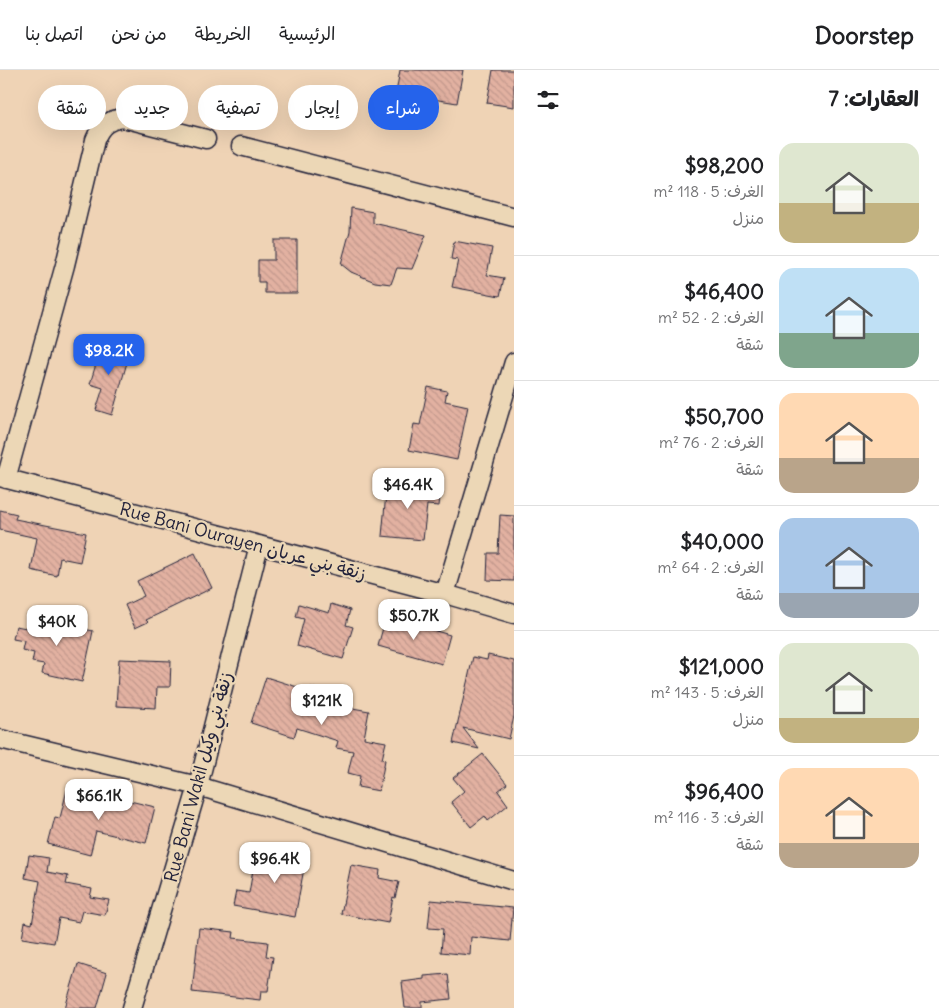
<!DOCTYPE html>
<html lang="ar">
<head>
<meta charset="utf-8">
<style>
  :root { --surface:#fff; --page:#f6f6f6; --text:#202124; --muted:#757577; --line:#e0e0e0; --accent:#2563eb }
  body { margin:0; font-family:Delius,"Playpen Sans Arabic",sans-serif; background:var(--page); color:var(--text); direction:rtl; height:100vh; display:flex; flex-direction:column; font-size:19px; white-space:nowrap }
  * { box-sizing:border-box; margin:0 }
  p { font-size:16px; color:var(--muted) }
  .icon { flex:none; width:28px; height:28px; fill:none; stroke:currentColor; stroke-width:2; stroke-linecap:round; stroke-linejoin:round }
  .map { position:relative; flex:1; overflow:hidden; direction:ltr }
  .details { display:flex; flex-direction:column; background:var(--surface); width:425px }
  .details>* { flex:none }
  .banner { position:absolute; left:15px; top:15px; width:424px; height:45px; direction:rtl; display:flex; gap:10px }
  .price { position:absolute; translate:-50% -42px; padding:0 11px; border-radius:10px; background:#fff; color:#222; font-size:16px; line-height:32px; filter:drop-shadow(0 1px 2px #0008) }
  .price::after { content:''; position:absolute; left:50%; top:30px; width:15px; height:11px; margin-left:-8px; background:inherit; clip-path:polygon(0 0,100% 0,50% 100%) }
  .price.active { background:var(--accent); color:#fff }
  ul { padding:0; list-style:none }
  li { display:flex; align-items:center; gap:15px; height:125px; padding:0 20px }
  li+li { border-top:1px solid var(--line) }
  li span { display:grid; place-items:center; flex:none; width:140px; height:100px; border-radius:15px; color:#555 }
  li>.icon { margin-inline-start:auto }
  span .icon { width:60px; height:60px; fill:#fffc; stroke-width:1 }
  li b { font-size:21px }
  h2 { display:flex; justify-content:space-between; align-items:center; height:60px; padding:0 20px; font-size:21px }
  .tag { padding:0 18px; border-radius:22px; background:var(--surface); box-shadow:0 5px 20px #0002; font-size:18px; line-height:45px }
  .tag.active { background:var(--accent); color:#fff }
  header { display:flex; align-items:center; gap:30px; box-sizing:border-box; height:70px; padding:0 25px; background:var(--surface); border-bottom:1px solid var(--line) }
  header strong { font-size:24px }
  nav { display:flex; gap:28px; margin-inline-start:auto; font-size:18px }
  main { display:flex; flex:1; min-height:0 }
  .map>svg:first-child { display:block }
  .building { fill:url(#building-back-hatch); stroke:#22223b }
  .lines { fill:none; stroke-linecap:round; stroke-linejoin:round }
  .street-casing { stroke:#22223b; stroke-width:21 }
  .street { stroke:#ecd7b6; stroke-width:18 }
  .labels { text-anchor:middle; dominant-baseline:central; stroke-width:4.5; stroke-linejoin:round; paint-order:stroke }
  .street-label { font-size:18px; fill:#22223b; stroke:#ecd7b6 }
</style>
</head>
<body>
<header>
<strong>Doorstep</strong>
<nav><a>الرئيسية</a><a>الخريطة</a><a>من نحن</a><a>اتصل بنا</a></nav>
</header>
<main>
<section class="details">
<h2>العقارات: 7<svg class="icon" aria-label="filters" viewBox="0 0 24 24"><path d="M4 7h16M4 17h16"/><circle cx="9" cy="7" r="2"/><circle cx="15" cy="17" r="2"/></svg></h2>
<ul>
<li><span style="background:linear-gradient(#dfe7d0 60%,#c2b280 0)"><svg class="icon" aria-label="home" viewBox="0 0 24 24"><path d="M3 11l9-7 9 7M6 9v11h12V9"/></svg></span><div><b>$98,200</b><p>الغرف: 5 · 118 m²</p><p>منزل</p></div></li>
<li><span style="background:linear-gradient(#bfe0f5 65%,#7fa58c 0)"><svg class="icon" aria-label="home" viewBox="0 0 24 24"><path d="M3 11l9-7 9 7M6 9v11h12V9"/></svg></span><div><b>$46,400</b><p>الغرف: 2 · 52 m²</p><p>شقة</p></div></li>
<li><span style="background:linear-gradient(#ffd9b3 65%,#b9a48a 0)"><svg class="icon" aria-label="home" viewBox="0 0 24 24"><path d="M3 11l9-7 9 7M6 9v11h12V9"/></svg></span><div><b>$50,700</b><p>الغرف: 2 · 76 m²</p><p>شقة</p></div></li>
<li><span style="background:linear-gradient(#a9c7e8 75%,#9aa5b1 0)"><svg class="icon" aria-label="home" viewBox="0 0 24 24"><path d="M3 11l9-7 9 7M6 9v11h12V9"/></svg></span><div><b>$40,000</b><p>الغرف: 2 · 64 m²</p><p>شقة</p></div></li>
<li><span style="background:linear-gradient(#dfe7d0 75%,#c2b280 0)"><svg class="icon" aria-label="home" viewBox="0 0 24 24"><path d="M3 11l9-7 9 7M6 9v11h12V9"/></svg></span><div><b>$121,000</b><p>الغرف: 5 · 143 m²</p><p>منزل</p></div></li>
<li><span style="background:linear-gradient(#ffd9b3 75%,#b9a48a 0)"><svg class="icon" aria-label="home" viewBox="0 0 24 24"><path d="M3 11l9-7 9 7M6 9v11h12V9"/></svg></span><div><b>$96,400</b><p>الغرف: 3 · 116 m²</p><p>شقة</p></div></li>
</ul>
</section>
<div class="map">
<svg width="514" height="938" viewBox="0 0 514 938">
  <defs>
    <pattern id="building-back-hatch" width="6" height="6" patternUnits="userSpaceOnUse" patternTransform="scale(1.25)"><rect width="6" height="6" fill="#e2b1a1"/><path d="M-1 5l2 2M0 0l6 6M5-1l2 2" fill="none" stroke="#c2988c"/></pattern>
  </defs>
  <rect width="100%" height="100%" fill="#efd3b5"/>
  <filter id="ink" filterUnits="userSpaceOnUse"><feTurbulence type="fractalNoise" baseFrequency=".02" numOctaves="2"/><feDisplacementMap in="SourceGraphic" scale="10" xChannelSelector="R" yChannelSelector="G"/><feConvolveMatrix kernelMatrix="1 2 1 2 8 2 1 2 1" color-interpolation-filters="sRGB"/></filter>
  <g filter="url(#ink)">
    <path class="building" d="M400 0H463L457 33 396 23Z
      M493 0H514V37L487 33Z
      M351 138 373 142V153L426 165 412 199 397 198 391 214 375 212 351 202 341 194 350 161Z
      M274 170H297V223H265V212H258V190H274Z
      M454 171 492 178 487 205 504 208 500 226 452 217 458 190 451 189Z
      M102 274 130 282 112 345 96 340 103 318 90 314Z
      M428 317 447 321 445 331 468 336 457 390 409 380 414 354 420 355Z
      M387 413 411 416V414L441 417 439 436 427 435 423 470 382 466Z
      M0 440 17 444 15 449 86 463 80 492 60 488 57 506 31 500 37 468 0 460Z
      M500 445 514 446V511L487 510 488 483H498Z
      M195 483 212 518 146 550 148 552 135 558 125 535 144 526 137 511Z
      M299 534 329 543 331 534 350 540 346 555 353 557 343 589 297 576 304 549 296 547Z
      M34 546 75 555V557L93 561 82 612 42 603 44 594 32 592 34 583 22 580 24 571 13 569 16 556 31 559Z
      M386 547 450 565 442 594 378 576Z
      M488 585 514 591V646L509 669 463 658 479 679 453 673 473 587 487 590Z
      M119 589 171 591 170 617H157L156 638 116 636Z
      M266 607 310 621 311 617 328 623 325 633 369 641 364 668 386 672 382 689 385 690 379 721 358 717 360 706 348 703 353 681 336 678 338 671 297 658 294 667 251 653Z
      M483 684 507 714 498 721 508 735 488 751 485 746 471 757 451 732 464 721 453 708Z
      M67 720 83 724 84 720 155 737 146 773 96 761 90 785 48 774 55 747 60 748Z
      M266 776 297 781 295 791 305 793 295 847 233 836 236 821 249 823 253 800 261 802Z
      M29 785 49 788 47 802 68 806 66 814 92 819 90 827 109 830 105 845 82 841 79 852 59 848 54 873 22 868 25 852 32 854 40 811 25 808Z
      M351 795 380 800 379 808 399 812 395 828 393 827 388 853 341 844Z
      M431 830 513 838 510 871 471 867 470 885 441 882 443 859 428 858Z
      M199 858 234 862 233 868 268 872 266 886 273 887 268 921H261L260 930 192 922Z
      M78 894 107 903 97 938H65Z
      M448 904 451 929 422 932V938H405L402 912 424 909V906Z"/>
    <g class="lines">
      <g class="street-casing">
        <path id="street" d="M241 76 514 147
          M0 407 445 524 514 544
          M6 409 65 195 95 70C101 55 108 50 123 48L206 69
          M445 524 514 292
          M0 669 198 716 514 811
          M132 938 198 716 259 475"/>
      </g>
      <use href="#street" class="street"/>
    </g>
  </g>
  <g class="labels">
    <g class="street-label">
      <text transform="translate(243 471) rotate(15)">Rue Bani Ourayen زنقة بني عريان</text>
      <text transform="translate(198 707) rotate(-75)">Rue Bani Wakil زنقة بني وكيل</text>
    </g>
  </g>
</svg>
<b class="price active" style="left:109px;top:306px">$98.2K</b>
<b class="price" style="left:408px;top:440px">$46.4K</b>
<b class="price" style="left:414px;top:571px">$50.7K</b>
<b class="price" style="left:57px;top:577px">$40K</b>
<b class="price" style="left:322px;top:656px">$121K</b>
<b class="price" style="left:99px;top:751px">$66.1K</b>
<b class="price" style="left:275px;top:814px">$96.4K</b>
<div class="banner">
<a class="tag active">شراء</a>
<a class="tag">إيجار</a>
<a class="tag">تصفية</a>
<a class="tag">جديد</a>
<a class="tag">شقة</a>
</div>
</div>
</main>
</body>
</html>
